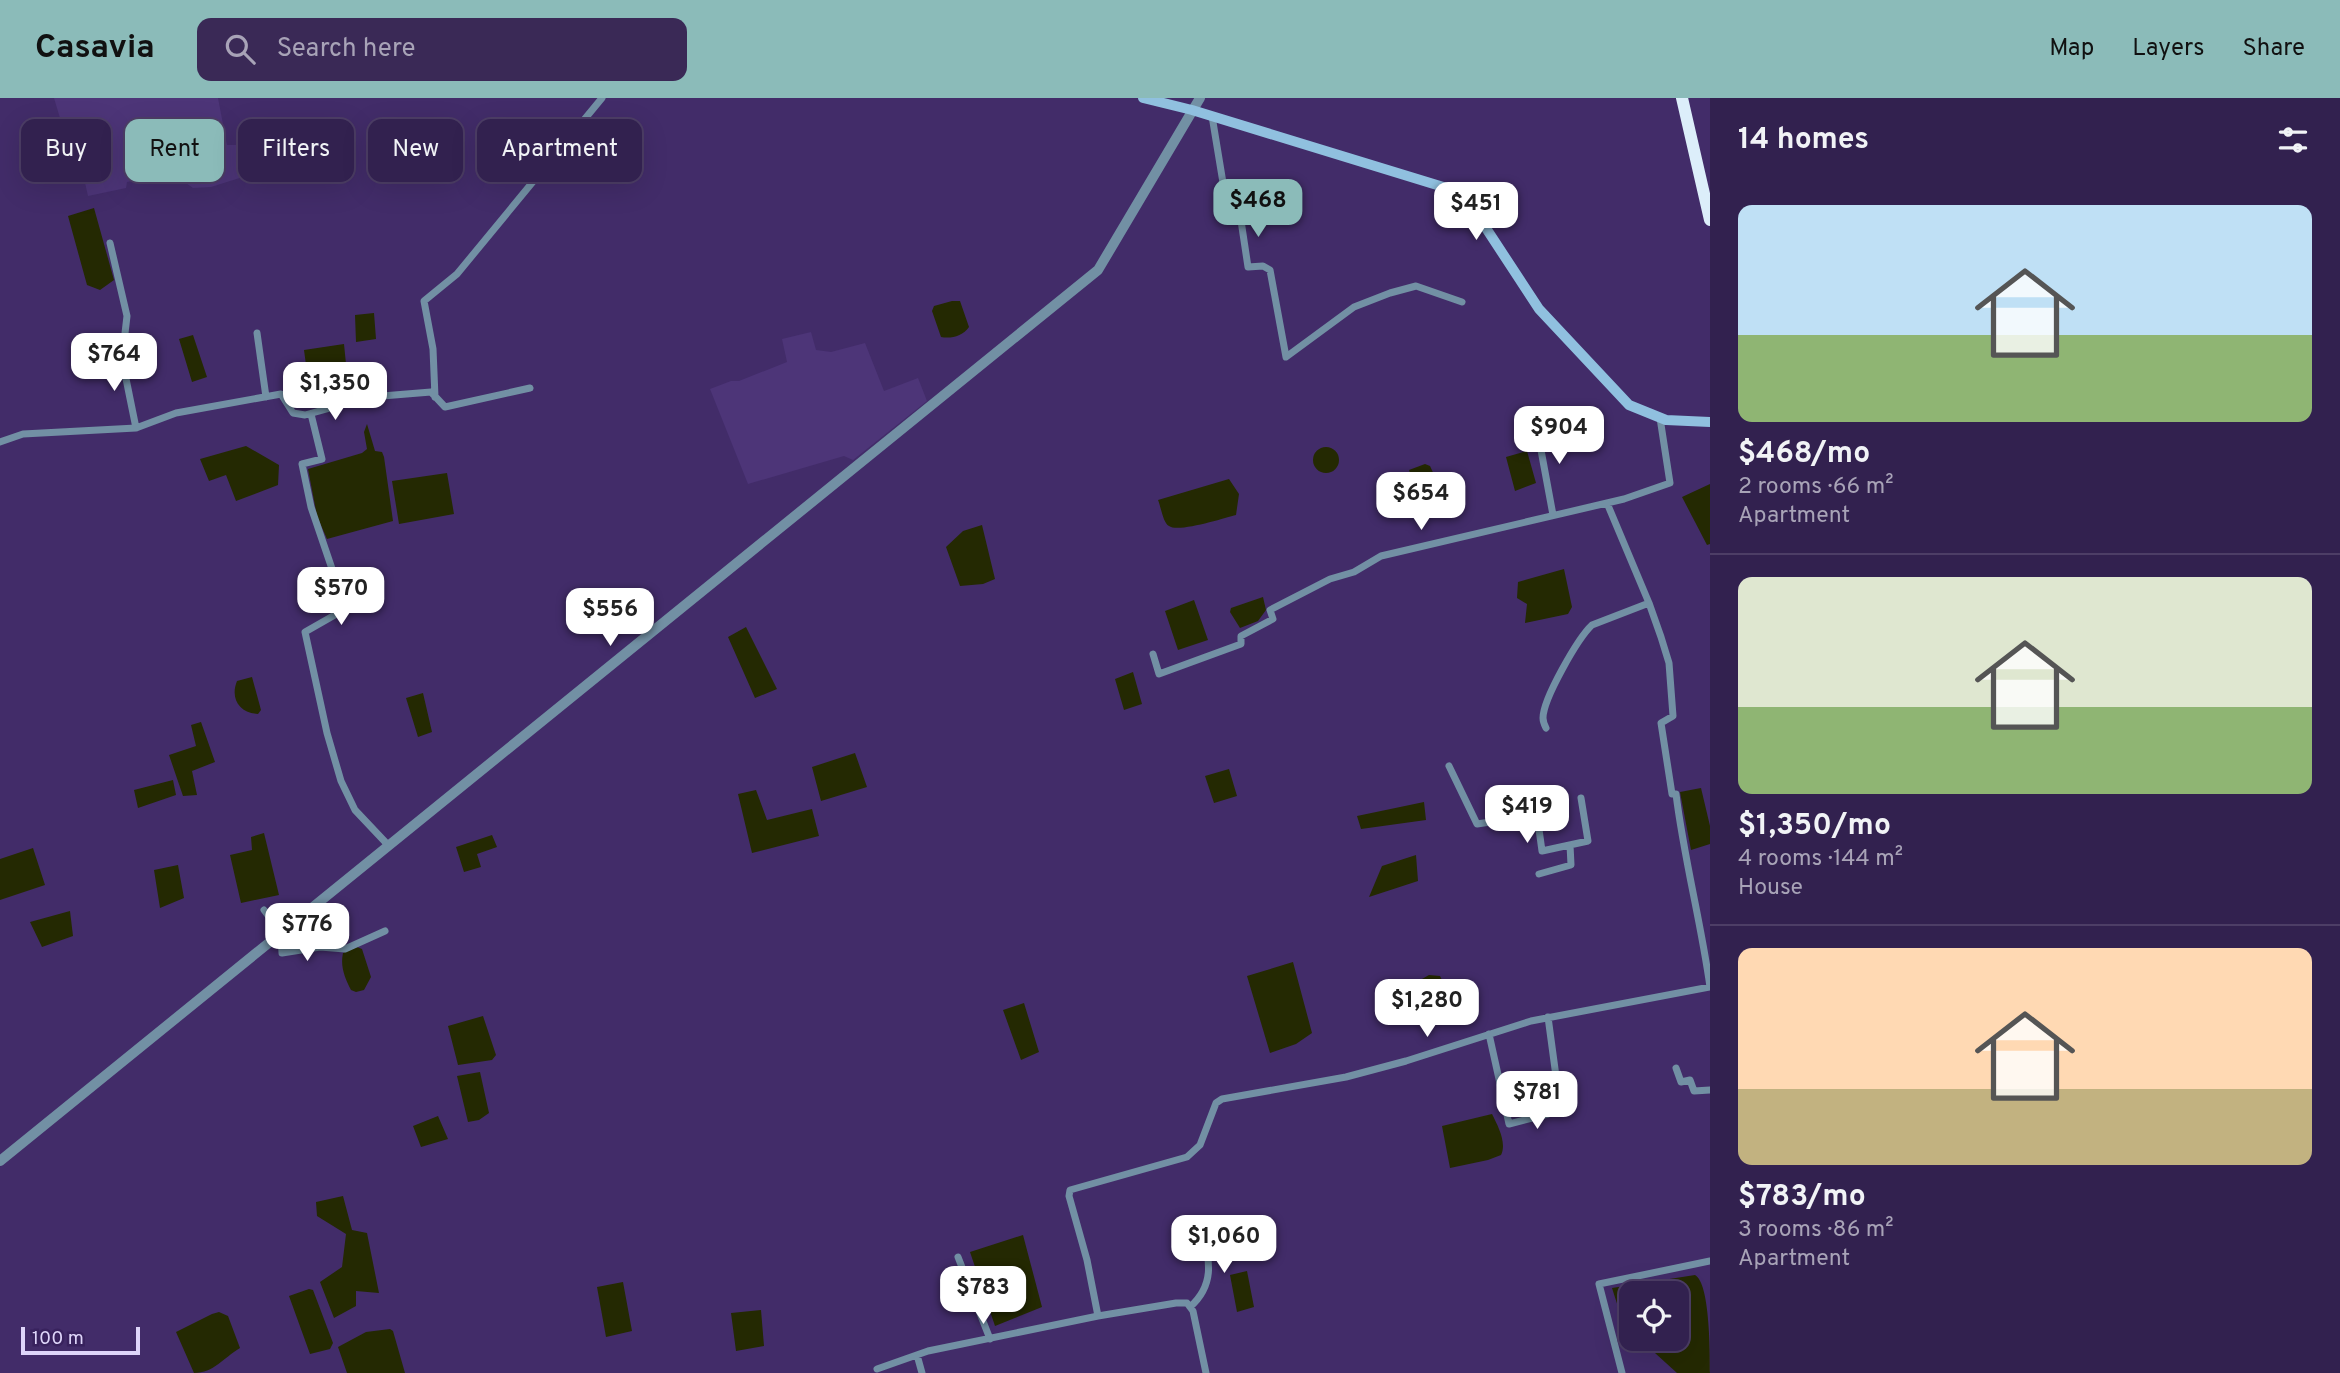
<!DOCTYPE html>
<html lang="en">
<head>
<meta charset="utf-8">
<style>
  :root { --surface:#32214f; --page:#3a2956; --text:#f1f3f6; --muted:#a8a3b7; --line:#4d3e66; --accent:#8bbbb9 }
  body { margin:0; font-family:Overpass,sans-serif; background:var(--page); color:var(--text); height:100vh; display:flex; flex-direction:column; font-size:26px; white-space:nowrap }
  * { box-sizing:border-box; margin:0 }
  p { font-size:23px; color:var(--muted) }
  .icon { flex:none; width:38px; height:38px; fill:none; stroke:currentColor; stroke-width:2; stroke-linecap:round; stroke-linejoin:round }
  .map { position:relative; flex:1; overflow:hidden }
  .side { display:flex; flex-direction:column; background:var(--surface); width:630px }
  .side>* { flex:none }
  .top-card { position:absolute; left:21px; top:21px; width:665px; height:63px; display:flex; gap:14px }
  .controls { position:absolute; left:1619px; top:1183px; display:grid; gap:14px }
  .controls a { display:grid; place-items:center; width:70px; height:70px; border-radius:14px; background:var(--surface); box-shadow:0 7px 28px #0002,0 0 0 2px var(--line); font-size:35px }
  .scale { position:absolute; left:21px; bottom:18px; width:119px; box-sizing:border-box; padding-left:7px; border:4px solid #ded5f9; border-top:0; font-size:19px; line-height:24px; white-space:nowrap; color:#ded5f9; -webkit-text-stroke:5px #38225d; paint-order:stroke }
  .price { position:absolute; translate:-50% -60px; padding:0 16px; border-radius:14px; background:#fff; color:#222; font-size:23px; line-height:46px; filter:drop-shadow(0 2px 4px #0008) }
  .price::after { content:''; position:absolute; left:50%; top:42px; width:21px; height:16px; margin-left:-10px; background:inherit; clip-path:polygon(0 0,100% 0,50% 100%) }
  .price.selected { background:var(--accent); color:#111 }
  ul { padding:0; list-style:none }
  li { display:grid; align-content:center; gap:14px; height:371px; padding:0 28px }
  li+li { border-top:2px solid var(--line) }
  li span { display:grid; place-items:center; height:217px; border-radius:14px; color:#555 }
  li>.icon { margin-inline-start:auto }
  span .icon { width:126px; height:126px; fill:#fffc; stroke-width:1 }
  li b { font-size:30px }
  h2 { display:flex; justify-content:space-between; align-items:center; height:84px; padding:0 28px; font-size:30px }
  .chip { padding:0 24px; border-radius:14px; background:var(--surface); box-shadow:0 7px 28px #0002,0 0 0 2px var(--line); font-size:24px; line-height:63px }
  .chip.selected { background:var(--accent); color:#111 }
  header { display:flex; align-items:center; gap:42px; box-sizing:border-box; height:98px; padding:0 35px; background:var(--accent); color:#111 }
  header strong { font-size:33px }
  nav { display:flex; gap:38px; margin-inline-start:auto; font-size:24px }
  .search { width:490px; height:63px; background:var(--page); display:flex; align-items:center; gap:18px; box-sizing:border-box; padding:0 24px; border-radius:14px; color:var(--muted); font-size:26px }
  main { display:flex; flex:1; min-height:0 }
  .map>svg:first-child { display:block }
  .built { fill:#4d3578 }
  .water { fill:#242902; fill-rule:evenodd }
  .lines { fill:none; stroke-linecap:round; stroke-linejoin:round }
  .minor { stroke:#7290a4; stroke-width:7 }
  .tertiary { stroke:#7290a4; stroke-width:10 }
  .secondary { stroke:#90c0df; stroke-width:10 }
  .trunk { stroke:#dceefa; stroke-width:12 }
</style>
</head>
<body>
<header>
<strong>Casavia</strong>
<div class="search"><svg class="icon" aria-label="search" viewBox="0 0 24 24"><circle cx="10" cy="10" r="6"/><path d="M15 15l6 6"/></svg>Search here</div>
<nav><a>Map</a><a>Layers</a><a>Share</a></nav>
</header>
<main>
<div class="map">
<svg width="1710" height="1275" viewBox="0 0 1710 1275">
  <rect width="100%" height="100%" fill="#422c69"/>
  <path class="built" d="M54 0H218L227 47H240L246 78 211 89 193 90 172 75 127 84 126 90 88 98 73 31 60 20Z
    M811 234 816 252 831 254 865 245 884 293 918 280 927 303 853 362 844 358 748 386 710 291 731 283H739L787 264 782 241Z"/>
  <path class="water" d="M94 110 114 182 100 192 87 187 68 118Z
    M952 203H960L969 229C963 238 951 241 941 239L932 213 934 208Z
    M374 215 376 241 356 244 355 217Z
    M193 237 207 279 192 284 179 241Z
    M344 246 349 296 311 304 304 252Z
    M367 326 375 353 382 354 384 359 393 423 327 441 317 418 308 371 362 355 367 351 364 334Z
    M246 348 279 367 278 387 236 403 226 377 209 383 200 361Z
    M1313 362a13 13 0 1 1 26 0a13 13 0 1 1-26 0Z
    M1527 353 1536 385 1515 393 1506 359Z
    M1425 366 1430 368 1437 383 1439 399 1425 405 1419 403 1409 372Z
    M447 375 454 416 399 426 392 383Z
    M1229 381 1239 396 1236 417C1224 420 1178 435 1169 428 1163 425 1161 409 1158 402Z
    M1710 386V446L1707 447 1682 399Z
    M982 427 995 481 983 486 960 488 946 449 963 433Z
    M1564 471 1572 509 1568 516 1525 525 1527 506 1517 500 1518 484Z
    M1263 499 1266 512 1258 523 1240 530 1230 514 1231 510Z
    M1194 502 1208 542 1178 552 1165 513Z
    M746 529 777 591 755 600 728 539Z
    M1133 574 1142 606 1124 612 1115 581Z
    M252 579 261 612 258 616C239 615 230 600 237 583Z
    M423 595 432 634 418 639 406 600Z
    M201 624 215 664 192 673 197 697 183 698 169 657 196 648 191 627Z
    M855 655 867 689 821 703 812 669Z
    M1229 671 1237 698 1214 705 1205 678Z
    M173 682 176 697 138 710 134 692Z
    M1701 690 1710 728V746L1691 752 1680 694Z
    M756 692 767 722 812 711 819 738 752 755 738 696Z
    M1424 704 1426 722 1361 731 1357 718Z
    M264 735 279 797 241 805 230 757 252 752 251 739Z
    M492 737 497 749 477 756 481 769 464 774 456 749Z
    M33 750 45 787 0 802V761Z
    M1416 757 1418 783 1369 799 1382 768Z
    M178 767 184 800 160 810 154 772Z
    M70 813 73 838 42 849 30 824Z
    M357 849 362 851 371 879 364 892 356 894 351 892C345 880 340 869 343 855Z
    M1293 864 1312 935 1296 946 1270 955 1247 878Z
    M1429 877 1440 878 1447 892V903L1444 906 1431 910V902L1414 895 1415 885Z
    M1024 905 1039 954 1021 962 1003 912Z
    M483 918 496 957 492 962 458 967 448 928Z
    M480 974 489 1015 479 1022 468 1024 457 978Z
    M1492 1016C1498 1028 1507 1045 1501 1057L1488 1062 1450 1070 1442 1028Z
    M438 1018 448 1041 421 1049 413 1028Z
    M343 1098 352 1132 367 1135 379 1195 356 1193V1208L334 1220 320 1184 342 1169 346 1136 317 1118 316 1104Z
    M1023 1137 1042 1209 995 1228 970 1154Z
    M1247 1173 1254 1209 1237 1214 1230 1177Z
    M1695 1177C1710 1185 1710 1254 1710 1275H1677L1655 1255 1629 1243 1612 1190ZM1631 1195H1676V1241H1631Z
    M623 1184 632 1233 606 1239 597 1189Z
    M309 1191 313 1192 333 1245 330 1251 310 1256 289 1198Z
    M761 1212 764 1248 736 1253 731 1215Z
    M219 1214 228 1218 240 1250C223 1260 214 1275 194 1275L176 1234 212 1216Z
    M390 1231 393 1233 405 1275H347L338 1249 366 1234Z"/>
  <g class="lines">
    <path class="minor" d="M1212 18 1227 109 1240 116 1248 169 1263 168 1270 172 1286 259 1354 209 1390 195 1416 188 1462 204
      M257 235 266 299
      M435 299 433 251 424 203 457 176 602 0
      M311 316 322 361 302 366 311 409 343 503 340 514 305 534 327 635 341 683 355 712 389 748
      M1536 325 1553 417
      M136 330 176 315 281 296 293 315 305 317 370 299 431 294 445 309 530 290
      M0 344 23 336 136 330 122 261 127 218 110 145
      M1607 405 1649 505 1661 539 1669 565 1673 618 1661 625 1672 696H1676C1684 761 1701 824 1710 889
      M1153 556 1159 576 1241 546V538L1273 521 1270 512 1330 481 1354 474 1381 458 1624 401 1670 385 1660 320
      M1546 630C1545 628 1543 623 1543 620 1543 601 1578 540 1592 527L1649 505
      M1449 668 1477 726 1537 717 1542 753 1588 743 1581 700
      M1539 776 1571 767 1570 747
      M264 812 281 835 282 855 320 849 345 851 385 833
      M1489 936 1509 1026 1548 1016 1560 1008 1548 919
      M1676 970 1681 984 1690 982 1694 993 1710 992
      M958 1159 990 1241
      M1190 1209C1216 1186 1209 1161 1203 1131
      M917 1257 922 1275
      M877 1271 928 1253 1098 1218
      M1206 1275 1193 1213 1187 1205H1176L1098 1218 1087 1162 1069 1098 1070 1092 1187 1059 1200 1047 1216 1005 1222 1001 1346 979 1406 963 1531 923 1710 889
      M1622 1275 1599 1186 1710 1163"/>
    <path class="tertiary" d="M0 1063 1098 172 1200 0"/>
    <path class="secondary" d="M1143 0 1192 12 1463 95 1539 211 1629 307 1666 322 1710 324"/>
    <path class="trunk" d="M1682 0 1710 122"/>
  </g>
</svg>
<div class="controls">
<a><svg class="icon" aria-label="locate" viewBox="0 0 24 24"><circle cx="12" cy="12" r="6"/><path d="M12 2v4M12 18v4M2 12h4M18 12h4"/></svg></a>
</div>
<div class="scale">100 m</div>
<b class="price selected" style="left:1258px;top:141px">$468</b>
<b class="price" style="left:1476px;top:144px">$451</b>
<b class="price" style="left:114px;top:295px">$764</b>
<b class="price" style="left:335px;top:324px">$1,350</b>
<b class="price" style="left:1559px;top:368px">$904</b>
<b class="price" style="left:1421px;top:434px">$654</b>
<b class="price" style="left:341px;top:529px">$570</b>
<b class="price" style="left:610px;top:550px">$556</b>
<b class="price" style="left:1527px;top:747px">$419</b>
<b class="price" style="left:307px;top:865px">$776</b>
<b class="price" style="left:1427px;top:941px">$1,280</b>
<b class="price" style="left:1537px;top:1033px">$781</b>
<b class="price" style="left:1224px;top:1177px">$1,060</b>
<b class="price" style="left:983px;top:1228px">$783</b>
<div class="top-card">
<a class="chip">Buy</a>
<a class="chip selected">Rent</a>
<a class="chip">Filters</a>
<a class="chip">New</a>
<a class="chip">Apartment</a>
</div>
</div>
<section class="side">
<h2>14 homes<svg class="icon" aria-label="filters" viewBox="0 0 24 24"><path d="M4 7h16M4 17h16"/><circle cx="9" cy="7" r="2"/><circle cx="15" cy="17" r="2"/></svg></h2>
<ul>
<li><span style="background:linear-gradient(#bfe0f5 60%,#8fb573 0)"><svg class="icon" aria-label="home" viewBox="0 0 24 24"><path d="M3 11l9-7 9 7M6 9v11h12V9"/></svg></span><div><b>$468/mo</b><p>2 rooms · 66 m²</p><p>Apartment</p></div></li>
<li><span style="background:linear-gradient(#dfe7d0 60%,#8fb573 0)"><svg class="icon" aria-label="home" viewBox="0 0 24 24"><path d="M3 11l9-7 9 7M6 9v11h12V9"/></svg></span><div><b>$1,350/mo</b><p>4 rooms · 144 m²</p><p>House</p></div></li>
<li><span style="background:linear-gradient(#ffd9b3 65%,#c2b280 0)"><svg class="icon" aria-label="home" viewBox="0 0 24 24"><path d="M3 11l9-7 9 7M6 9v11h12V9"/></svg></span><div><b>$783/mo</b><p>3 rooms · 86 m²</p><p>Apartment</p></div></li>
</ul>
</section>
</main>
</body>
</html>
